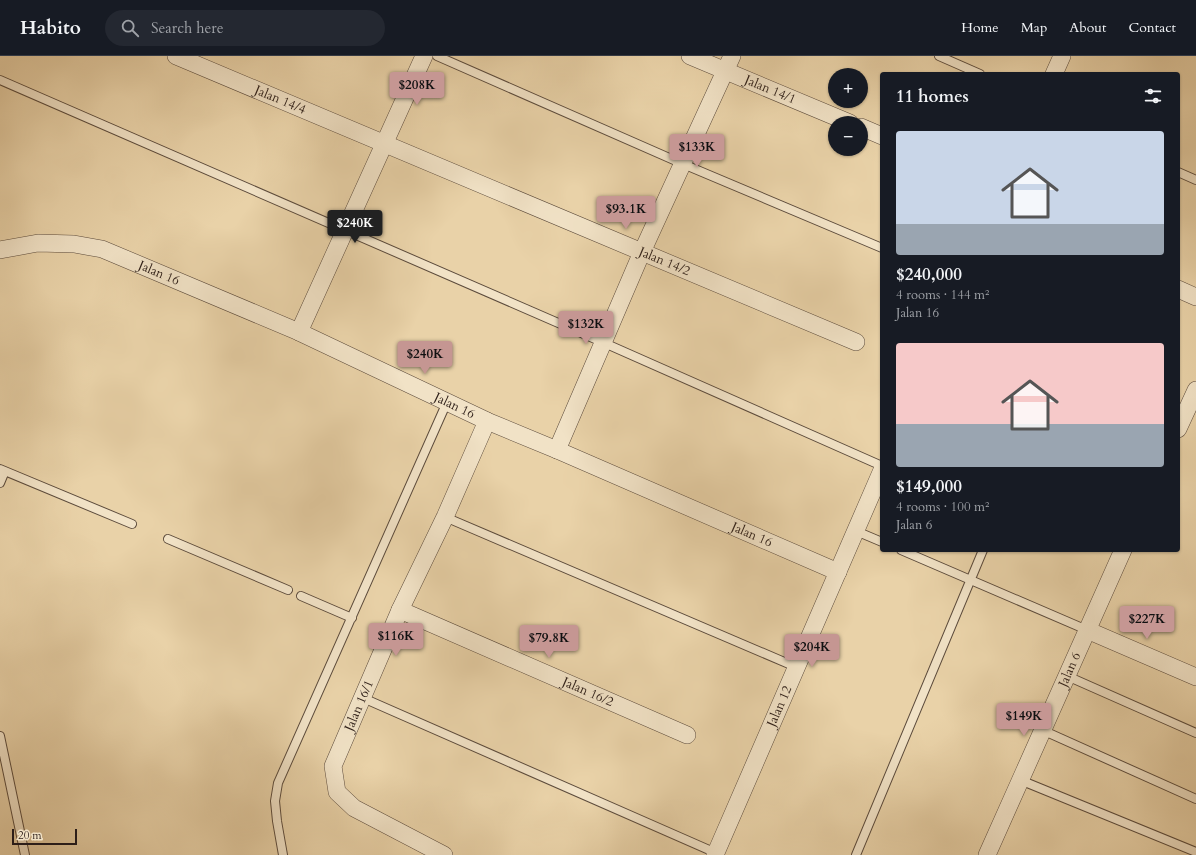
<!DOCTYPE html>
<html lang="en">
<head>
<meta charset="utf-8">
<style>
  :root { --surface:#171b24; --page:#242831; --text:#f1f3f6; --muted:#9ea1a6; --line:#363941; --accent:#c59692 }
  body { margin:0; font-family:Cardo,serif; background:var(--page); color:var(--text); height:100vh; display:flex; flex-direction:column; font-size:15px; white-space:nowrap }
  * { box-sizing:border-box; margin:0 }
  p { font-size:13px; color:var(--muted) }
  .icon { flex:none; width:22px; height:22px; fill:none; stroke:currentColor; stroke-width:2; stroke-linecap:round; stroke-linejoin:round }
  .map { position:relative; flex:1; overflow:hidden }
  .side { position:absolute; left:880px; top:16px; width:300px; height:480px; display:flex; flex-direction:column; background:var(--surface); border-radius:4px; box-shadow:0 1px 3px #0004 }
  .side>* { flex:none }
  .buttons { position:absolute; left:828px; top:12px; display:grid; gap:8px }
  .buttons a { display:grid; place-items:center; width:40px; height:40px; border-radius:50%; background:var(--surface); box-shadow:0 1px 3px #0004; font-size:20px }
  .scale { position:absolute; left:12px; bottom:10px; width:65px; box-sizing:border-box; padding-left:4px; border:2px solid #2d1e18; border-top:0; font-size:11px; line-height:14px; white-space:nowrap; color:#2d1e18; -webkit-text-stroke:3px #f1e2c6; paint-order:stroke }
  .price { position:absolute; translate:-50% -34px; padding:0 9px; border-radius:4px; background:var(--accent); color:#111; font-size:13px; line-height:26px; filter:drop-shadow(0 1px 2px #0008) }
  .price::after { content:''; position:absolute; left:50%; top:24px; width:12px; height:9px; margin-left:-6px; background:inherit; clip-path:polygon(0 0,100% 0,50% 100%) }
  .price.selected { background:#222; color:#fff }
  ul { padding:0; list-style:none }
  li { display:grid; align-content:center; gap:8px; height:212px; padding:0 16px }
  li span { display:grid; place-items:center; height:124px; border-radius:4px; color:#555 }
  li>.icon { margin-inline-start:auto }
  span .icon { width:72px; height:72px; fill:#fffc; stroke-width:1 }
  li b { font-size:17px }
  h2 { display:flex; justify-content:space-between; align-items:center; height:48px; padding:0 16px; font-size:17px }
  header { display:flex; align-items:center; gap:24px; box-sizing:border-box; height:56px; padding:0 20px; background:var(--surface); border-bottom:1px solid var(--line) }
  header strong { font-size:19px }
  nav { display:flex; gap:22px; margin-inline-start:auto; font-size:14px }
  .search { width:280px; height:36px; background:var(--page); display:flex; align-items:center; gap:10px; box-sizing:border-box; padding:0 14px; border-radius:22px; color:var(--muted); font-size:15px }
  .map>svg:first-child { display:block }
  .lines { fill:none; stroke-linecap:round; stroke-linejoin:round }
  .service-casing { stroke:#5c4b3c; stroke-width:10 }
  .minor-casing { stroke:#5c4b3c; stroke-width:18 }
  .service { stroke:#f1e2c6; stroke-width:8 }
  .minor { stroke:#f1e2c6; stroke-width:17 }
  .labels { text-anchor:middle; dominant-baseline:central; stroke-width:4; stroke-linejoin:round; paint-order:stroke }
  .street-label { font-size:13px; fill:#2d1e18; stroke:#f1e2c6 }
</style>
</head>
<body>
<header>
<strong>Habito</strong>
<div class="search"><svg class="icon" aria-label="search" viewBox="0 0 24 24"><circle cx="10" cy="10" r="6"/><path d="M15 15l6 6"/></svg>Search here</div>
<nav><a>Home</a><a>Map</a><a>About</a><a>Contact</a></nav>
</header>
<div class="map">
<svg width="1196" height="799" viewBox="0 0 1196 799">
  <rect width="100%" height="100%" fill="#e9d2a8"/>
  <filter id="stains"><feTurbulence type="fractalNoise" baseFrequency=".005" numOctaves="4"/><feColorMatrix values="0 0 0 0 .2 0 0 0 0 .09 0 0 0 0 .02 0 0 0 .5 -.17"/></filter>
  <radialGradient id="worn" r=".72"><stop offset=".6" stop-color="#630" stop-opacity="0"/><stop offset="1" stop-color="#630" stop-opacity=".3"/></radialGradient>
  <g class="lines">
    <g class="service-casing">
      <path id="service" d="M437 0 683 108 882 192
        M939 0 980 18
        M0 24 602 286 882 410
        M1178 116 1196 124
        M0 413 132 468
        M0 427 5 415
        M445 461 796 611
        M856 475 882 486
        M168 483 288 534
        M901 494 1087 574
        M301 540 352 562
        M1067 620 1196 677
        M363 642 716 797
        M1042 674 1196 743
        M0 680 25 799
        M1020 724 1196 796
        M283 799 277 765 275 745 278 727 447 346
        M856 799 983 494"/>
    </g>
    <g class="minor-casing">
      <g id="minor">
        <path id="s1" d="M176 0 856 286"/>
        <path id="s2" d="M690 0 850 67"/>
        <path d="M1054 18 1062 0"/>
        <path d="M861 71 882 80"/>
        <path id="s3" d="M0 194 38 187 74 188 102 193 299 276 487 365 557 394 838 516"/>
        <path d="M1178 233 1196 241"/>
        <path d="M299 276 424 0"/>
        <path d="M1178 373 1196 334"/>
        <path d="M557 394 642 196 732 0"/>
        <path id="s4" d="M400 554 687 679"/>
        <path d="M1087 574 1196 621"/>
        <path id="s5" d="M444 799 354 752 337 736 333 710 400 554 445 461 487 365"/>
        <path id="s6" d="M715 799 882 414"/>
        <path id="s7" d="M987 799 1123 494"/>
      </g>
    </g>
    <use href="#service" class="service"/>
    <use href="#minor" class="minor"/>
  </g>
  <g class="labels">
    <g class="street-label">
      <text stroke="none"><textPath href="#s2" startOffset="87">Jalan 14/1</textPath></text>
      <text stroke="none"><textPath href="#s1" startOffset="113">Jalan 14/4</textPath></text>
      <text stroke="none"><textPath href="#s1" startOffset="530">Jalan 14/2</textPath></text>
      <text stroke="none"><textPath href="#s3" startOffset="165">Jalan 16</textPath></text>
      <text stroke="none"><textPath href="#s3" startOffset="489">Jalan 16</textPath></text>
      <text stroke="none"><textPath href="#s3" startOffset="813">Jalan 16</textPath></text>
      <text stroke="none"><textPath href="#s7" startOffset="203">Jalan 6</textPath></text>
      <text stroke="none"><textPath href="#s4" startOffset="205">Jalan 16/2</textPath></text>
      <text stroke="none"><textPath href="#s5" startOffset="217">Jalan 16/1</textPath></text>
      <text stroke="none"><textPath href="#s6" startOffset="162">Jalan 12</textPath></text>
    </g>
  </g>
  <rect width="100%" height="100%" filter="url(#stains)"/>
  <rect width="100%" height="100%" fill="url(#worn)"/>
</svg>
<div class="buttons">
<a>+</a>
<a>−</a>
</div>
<div class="scale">20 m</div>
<b class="price" style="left:417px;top:50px">$208K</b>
<b class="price" style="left:697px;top:112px">$133K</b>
<b class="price" style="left:626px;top:174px">$93.1K</b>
<b class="price selected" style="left:355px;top:188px">$240K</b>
<b class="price" style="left:586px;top:289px">$132K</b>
<b class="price" style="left:425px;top:319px">$240K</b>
<b class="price" style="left:1147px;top:584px">$227K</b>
<b class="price" style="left:396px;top:601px">$116K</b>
<b class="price" style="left:549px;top:603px">$79.8K</b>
<b class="price" style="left:812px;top:612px">$204K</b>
<b class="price" style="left:1024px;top:681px">$149K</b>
<section class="side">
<h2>11 homes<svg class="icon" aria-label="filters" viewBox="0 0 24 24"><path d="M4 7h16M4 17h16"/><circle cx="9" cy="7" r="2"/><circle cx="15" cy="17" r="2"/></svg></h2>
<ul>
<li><span style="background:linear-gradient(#c9d6e8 75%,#9aa5b1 0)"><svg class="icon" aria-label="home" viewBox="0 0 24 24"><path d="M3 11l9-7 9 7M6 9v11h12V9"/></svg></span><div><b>$240,000</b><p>4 rooms · 144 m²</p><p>Jalan 16</p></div></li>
<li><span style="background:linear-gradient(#f6c9c9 65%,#9aa5b1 0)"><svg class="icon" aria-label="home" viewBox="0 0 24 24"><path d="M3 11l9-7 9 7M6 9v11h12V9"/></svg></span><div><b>$149,000</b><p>4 rooms · 100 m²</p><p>Jalan 6</p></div></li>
</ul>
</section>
</div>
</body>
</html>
